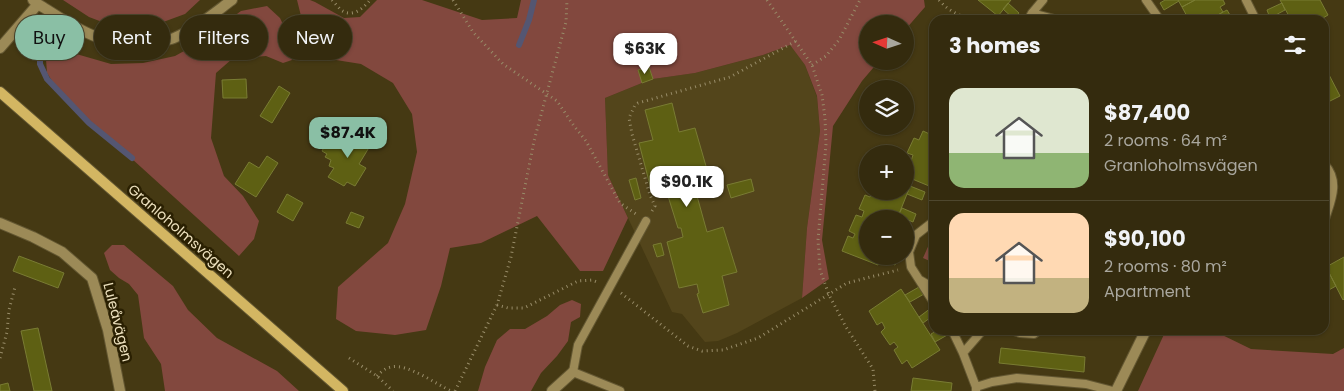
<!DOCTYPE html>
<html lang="en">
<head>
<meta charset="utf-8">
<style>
  :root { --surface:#342b0e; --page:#3c3317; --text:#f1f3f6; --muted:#a9a79e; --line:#4e472e; --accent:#8abfa5 }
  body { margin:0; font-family:Poppins,sans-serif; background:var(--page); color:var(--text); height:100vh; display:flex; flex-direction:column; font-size:19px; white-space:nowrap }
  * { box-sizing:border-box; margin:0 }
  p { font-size:16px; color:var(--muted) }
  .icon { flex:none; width:28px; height:28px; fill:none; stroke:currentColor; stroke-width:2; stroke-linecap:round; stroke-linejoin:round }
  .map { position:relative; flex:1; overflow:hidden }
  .details { position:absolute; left:929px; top:15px; width:400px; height:320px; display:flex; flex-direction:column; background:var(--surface); border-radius:15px; box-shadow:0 1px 4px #0004,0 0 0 1px var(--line) }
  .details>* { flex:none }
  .guide { position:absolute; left:15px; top:15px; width:475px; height:45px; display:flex; gap:10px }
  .needle { width:32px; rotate:273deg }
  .tools { position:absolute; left:859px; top:15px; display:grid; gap:10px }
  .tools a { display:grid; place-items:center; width:55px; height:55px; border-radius:50%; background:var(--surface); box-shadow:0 1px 4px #0004,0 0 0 1px var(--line); font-size:25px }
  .price { position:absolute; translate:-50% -42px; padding:0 11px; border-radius:10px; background:#fff; color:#222; font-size:16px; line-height:32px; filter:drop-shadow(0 1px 2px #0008) }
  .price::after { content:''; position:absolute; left:50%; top:30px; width:15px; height:11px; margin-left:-8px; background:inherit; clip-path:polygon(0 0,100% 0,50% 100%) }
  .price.current { background:var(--accent); color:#111 }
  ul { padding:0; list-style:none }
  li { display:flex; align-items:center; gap:15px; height:125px; padding:0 20px }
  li+li { border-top:1px solid var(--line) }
  li span { display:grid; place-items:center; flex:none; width:140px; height:100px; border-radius:15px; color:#555 }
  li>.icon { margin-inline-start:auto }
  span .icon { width:60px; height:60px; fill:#fffc; stroke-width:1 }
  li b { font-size:21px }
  h2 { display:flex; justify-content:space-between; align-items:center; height:60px; padding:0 20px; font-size:21px }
  .pill { padding:0 18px; border-radius:22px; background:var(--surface); box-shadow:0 1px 4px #0004,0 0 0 1px var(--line); font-size:18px; line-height:45px }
  .pill.current { background:var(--accent); color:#111 }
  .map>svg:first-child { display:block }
  .built { fill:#53451b }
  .green { fill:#82483e }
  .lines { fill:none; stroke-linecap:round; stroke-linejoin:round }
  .stream { stroke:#545672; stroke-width:6 }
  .building { fill:#5e6013; stroke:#797c33 }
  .lane-casing { stroke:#635732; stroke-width:10 }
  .street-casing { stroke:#635732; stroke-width:12 }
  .secondary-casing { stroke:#635732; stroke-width:12 }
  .path { stroke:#988c68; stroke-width:3; stroke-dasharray:1 4; stroke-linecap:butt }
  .lane { stroke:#9c8a57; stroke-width:8 }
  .street { stroke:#9c8a57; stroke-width:10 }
  .secondary { stroke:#d3b662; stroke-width:10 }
  .labels { text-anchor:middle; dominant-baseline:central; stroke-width:5; stroke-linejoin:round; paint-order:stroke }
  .street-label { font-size:14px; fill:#ede1be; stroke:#2a2002 }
</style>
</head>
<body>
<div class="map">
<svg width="1344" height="391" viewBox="0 0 1344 391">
  <rect width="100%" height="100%" fill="#453913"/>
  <path class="built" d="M790 45 805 65 817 97 820 131 807 228 802 298 737 333 718 341 705 342 682 314 672 312 608 175 605 98 642 83 653 79 695 73 763 55Z"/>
  <path class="green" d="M63 0H200L185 14 155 25 118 28 89 17Z
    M297 0H310L315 2 344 18 360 17 377 0H422L482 20 517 18 521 0H924L925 7 905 30V24H868V61H879L862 81 833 126 822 240 829 279 802 298 807 228 820 131 817 96 805 65 790 45 763 55 695 73 653 79 642 83 605 98 608 175 628 218 603 271H580L537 216 481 243 450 248 441 286 426 330 395 335 356 331 336 319 338 287 388 243 405 204 417 152 412 114 393 83 361 64 311 56Z
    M267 6 280 18 288 35 292 60 283 63 266 56 232 59 216 73 211 138 224 176 243 196 259 221 254 239 239 256 88 119 54 84 47 73 46 59 56 51H66L111 64 143 63 175 56 195 45 241 11Z
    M934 233V263L923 258Z
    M112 245H124L173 286 188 310 217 338 277 371 299 391H165L161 364 144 338 138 295 129 284 119 278 110 270 104 253Z
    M572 300 581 304 580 317 571 322 568 341 557 356 541 373 531 391H478L485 367 497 340 510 329H525L547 316 560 305Z
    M1166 330H1212L1251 349 1333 354 1344 348V391H1138Z"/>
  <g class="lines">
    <path class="stream" d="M60 45 52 44 45 47 40 55V64L47 79 89 123 132 158
      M519 45 529 20 534 0"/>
  </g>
  <path class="building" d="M978 0H1011L998 16Z
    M1165 0H1178L1179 1 1164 10 1160 3Z
    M1178 0H1195L1182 7Z
    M1195 0H1223L1225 4 1220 7 1223 12 1209 20H1189L1182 7Z
    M1280 0H1320L1328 15 1323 18 1328 25 1324 28V20H1284L1283 19 1289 16Z
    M1008 3 1019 13 1014 19 1003 9Z
    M1282 3 1285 10 1270 18 1267 10Z
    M1227 10 1233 20H1209L1223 12Z
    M1186 14 1189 20H1175Z
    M649 67 653 79 642 83 638 70Z
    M1324 67H1325L1340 96 1324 104Z
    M246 79 247 98H223L222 80Z
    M279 86 290 93 272 123 260 116Z
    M672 103 679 132 695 128 708 173 692 178 707 232 723 227 737 272 722 276 729 305 703 313 697 294 699 293 697 284 679 288 667 242 683 237 681 228H678L668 196 671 195 668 184 651 189 639 143 653 140 645 110Z
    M923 131 934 136V188L905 176V161L906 159 911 161 913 155 907 153 914 138 919 140Z
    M358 132 373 141 359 164 366 168 355 186 347 182 344 186 328 177 334 168 329 166 331 160 325 157 327 154 322 151 328 140 340 147 346 139 352 143Z
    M267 156 278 163 256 197 235 184 249 162 259 168Z
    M905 176 913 179 897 219H868V256H881L878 265 842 251 848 236 853 238 855 234 849 231 856 215 862 217 864 211 859 209 865 195 870 197 872 191H905Z
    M636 178 641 198 635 200 629 180Z
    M751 179 754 191 731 198 727 185Z
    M910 186 925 192 922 200 907 194Z
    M287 194 303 203 293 221 277 212Z
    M902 208 916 214 913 222 898 216Z
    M351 212 364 217 359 228 346 223Z
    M661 243 664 255 657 257 653 245Z
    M19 256 64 273 58 288 13 271Z
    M881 256H897L899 257 895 265 880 258Z
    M1344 257V299L1343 300 1326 267Z
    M1324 267H1326L1336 286 1327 291 1324 285Z
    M919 287 924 294 910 302 905 295Z
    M901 289 940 350 912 368 907 360 902 364 894 350 898 347 894 342 890 345 881 332 885 328 882 322 877 325 869 311Z
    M931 308 934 311V315L923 323 919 317Z
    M38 328 52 391H34L21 331Z
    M938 330H947L949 334 935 342 931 334Z
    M1001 348 1085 357 1084 372 999 363Z
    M913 378 952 383 951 391H911Z
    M8 383 10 391H0V385Z"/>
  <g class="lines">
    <g class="lane-casing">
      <path id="lane" d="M1146 0 1160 20
        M1246 0 1256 20
        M1032 13 1058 20
        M1028 20 1032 13 1043 0
        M934 221 916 235 909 252 911 267 934 303
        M920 280 934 288
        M952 330 963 353 976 387V391
        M1011 330 1020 333 1034 334 1039 330
        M963 353 983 330
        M976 387 992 382 1017 378 1086 384 1113 391
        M620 391 573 372 578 345 646 221"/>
    </g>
    <g class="street-casing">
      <path id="street" d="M33 0 38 4C76 28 103 49 151 42 158 41 167 41 174 38 195 29 213 14 232 0
        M0 48 38 4
        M1324 165C1339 182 1330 200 1324 219
        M0 223 33 237 62 252 92 278 108 330 120 391
        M552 391 573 372
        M1116 391 1146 330"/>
    </g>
    <g class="secondary-casing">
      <path id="secondary" d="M0 92 343 391"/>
    </g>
    <path class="path" d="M332 0C335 3 338 7 341 10 352 18 363 9 370 0
      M453 0 473 32 503 64 557 101 574 126 586 141 620 203 636 214
      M767 0 812 65 822 95 825 118 826 144 818 240 820 270 829 295 846 327 873 369 875 391
      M939 0C948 11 960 16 973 20
      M812 65 826 56 839 40 860 0
      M652 211 655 206 650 195 632 134 629 118 635 105 638 103 730 77 796 41
      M621 293 688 346 702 351 723 350 758 338 847 283 898 270
      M497 305 508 308H524L578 281 592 280 597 282
      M0 358 7 332 9 310 15 287
      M349 358 377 376 393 391
      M377 376C381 372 385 368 391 367 407 363 436 384 451 391
      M455 391 497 305 511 257 534 141 566 22 567 0"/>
    <use href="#lane" class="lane"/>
    <use href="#street" class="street"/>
    <use href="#secondary" class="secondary"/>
  </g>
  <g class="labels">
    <g class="street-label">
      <text transform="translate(181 231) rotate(41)">Granloholmsvägen</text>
      <text transform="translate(118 322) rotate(76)">Luleåvägen</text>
    </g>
  </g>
</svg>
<div class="tools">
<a><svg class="needle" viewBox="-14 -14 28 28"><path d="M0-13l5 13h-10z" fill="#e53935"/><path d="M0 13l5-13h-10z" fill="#a9a79e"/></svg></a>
<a><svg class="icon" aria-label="layers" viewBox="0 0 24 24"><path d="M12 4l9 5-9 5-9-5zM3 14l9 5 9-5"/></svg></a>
<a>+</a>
<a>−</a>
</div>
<b class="price" style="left:645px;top:75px">$63K</b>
<b class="price current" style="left:348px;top:159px">$87.4K</b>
<b class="price" style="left:687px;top:208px">$90.1K</b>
<div class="guide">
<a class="pill current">Buy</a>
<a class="pill">Rent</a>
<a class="pill">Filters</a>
<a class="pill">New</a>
</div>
<section class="details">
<h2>3 homes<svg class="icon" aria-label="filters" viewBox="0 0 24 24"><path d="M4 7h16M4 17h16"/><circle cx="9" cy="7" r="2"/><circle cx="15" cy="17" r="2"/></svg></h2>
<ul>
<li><span style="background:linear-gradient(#dfe7d0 65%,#8fb573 0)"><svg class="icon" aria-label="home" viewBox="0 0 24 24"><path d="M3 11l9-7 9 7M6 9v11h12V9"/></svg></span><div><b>$87,400</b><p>2 rooms · 64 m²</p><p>Granloholmsvägen</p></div></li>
<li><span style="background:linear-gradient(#ffd9b3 65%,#c2b280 0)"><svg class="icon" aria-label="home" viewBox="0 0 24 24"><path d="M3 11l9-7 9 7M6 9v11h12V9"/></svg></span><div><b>$90,100</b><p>2 rooms · 80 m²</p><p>Apartment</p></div></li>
</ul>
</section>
</div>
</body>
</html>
